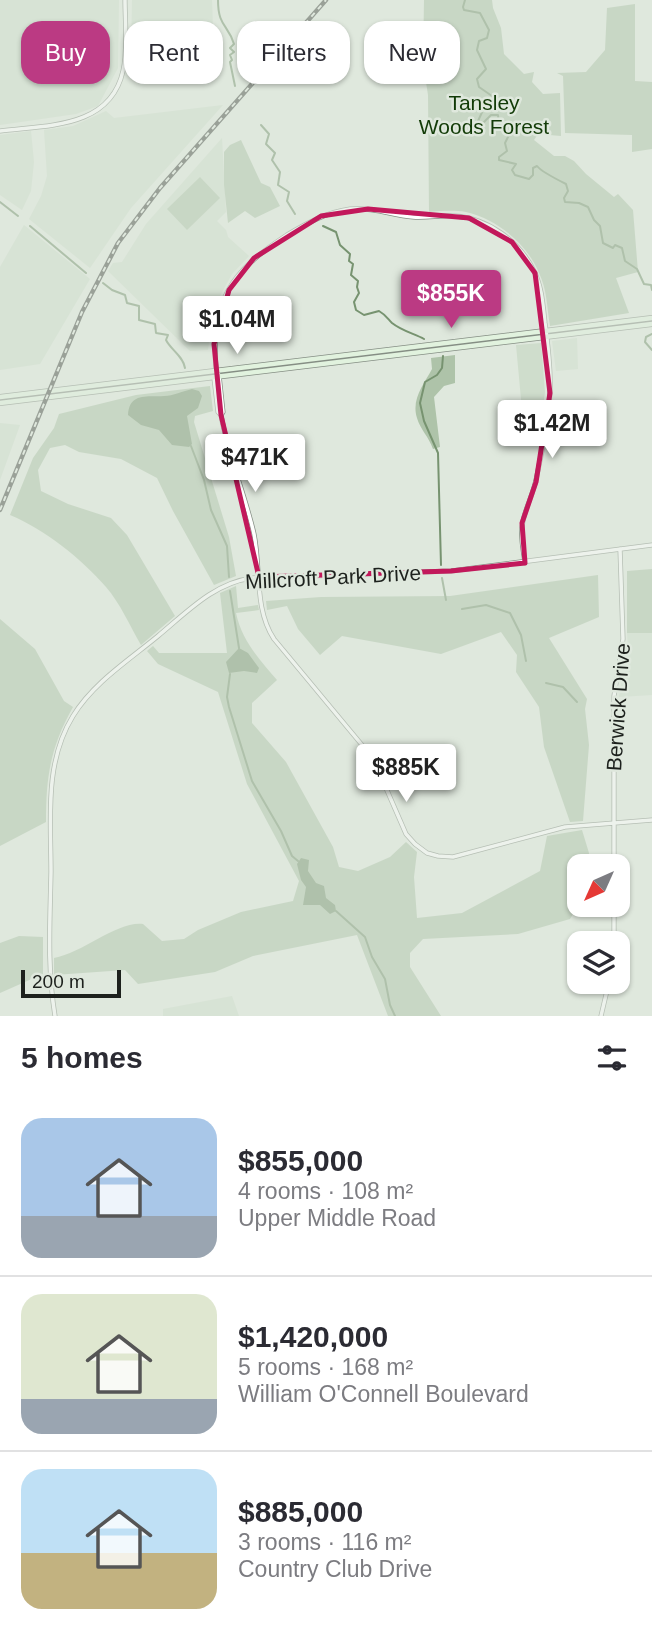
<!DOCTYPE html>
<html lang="en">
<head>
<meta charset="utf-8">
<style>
  :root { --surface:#fff; --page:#f2f2f3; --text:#2b2b33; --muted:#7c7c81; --line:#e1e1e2; --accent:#bb3a83 }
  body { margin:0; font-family:Arial,sans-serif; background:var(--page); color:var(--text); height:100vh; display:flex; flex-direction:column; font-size:26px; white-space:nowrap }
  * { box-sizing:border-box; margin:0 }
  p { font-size:23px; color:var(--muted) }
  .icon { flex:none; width:38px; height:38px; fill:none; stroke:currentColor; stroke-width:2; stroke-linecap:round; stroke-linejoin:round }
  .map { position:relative; height:1016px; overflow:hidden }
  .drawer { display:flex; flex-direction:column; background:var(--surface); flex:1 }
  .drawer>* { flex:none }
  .banner { position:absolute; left:21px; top:21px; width:611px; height:63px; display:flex; gap:14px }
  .needle { width:46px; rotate:225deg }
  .buttons { position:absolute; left:567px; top:854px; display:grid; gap:14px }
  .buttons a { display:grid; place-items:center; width:63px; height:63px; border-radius:14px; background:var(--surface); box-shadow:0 2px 5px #0004; font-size:35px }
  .scale { position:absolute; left:21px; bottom:18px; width:100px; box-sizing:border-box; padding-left:7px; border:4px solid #1d211d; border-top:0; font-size:19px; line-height:24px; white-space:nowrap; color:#1d211d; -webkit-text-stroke:5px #dfe8dd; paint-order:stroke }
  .price { position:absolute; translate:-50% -60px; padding:0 16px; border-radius:7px; background:#fff; color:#222; font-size:23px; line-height:46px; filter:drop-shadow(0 2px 4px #0008) }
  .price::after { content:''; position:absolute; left:50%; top:42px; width:21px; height:16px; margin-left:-10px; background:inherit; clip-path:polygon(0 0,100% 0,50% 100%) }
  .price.on { background:var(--accent); color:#fff }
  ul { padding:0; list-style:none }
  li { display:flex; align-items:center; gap:21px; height:175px; padding:0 21px }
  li+li { border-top:2px solid var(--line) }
  li span { display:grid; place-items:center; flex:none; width:196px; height:140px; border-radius:21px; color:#555 }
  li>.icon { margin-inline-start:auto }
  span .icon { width:84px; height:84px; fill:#fffc; stroke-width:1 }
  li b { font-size:30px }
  h2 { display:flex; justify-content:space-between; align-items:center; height:84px; padding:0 21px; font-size:30px }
  .tag { padding:0 24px; border-radius:21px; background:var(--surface); box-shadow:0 2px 5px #0004; font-size:24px; line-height:63px }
  .tag.on { background:var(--accent); color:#fff }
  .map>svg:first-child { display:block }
  .built { fill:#cfddcc }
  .green { fill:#aec3a9 }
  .water { fill:#779370 }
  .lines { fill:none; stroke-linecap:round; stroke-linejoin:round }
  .stream { stroke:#779370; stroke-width:2 }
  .tertiary-casing { stroke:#858e84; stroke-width:5 }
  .secondary-casing { stroke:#858e84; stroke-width:6 }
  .tertiary { stroke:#fff; stroke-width:3.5 }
  .secondary { stroke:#e1f2de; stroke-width:4.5 }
  .rail-casing { stroke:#474c46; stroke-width:4.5 }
  .rail { stroke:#dfe8dd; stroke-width:2; stroke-dasharray:5; stroke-linecap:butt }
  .marked { fill:none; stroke:#c2185b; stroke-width:5; stroke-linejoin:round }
  .labels { text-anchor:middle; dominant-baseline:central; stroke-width:5; stroke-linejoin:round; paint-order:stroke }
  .park-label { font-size:21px; fill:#123b07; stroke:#dfe8dd }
  .street-label { font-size:21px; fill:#1d211d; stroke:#dfe8dd }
</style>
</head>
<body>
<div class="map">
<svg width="652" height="1016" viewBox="0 0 652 1016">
  <rect width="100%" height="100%" fill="#dfe8dd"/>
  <path class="built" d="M0 0H119L118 68 98 106 76 114 0 125Z
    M132 0H212L213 28 223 44 222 65 131 64Z
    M223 105 131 208 90 268 29 219 41 196 47 176 44 130 73 126 106 111 114 118Z
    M31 131 34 162 31 191 22 210 0 195V135Z
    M222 138 226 212 217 221 226 230 228 237 249 256 232 274 220 296 211 325 208 350 190 351 108 271 113 263 122 262 146 224Z
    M24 225 90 279 40 364 0 370V267Z
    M577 338 578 369 556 371 552 341Z
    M541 343 545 392 541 420 523 421 516 345Z
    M0 423 20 425 0 480Z
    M627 633H652V695L619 697 628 649Z
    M232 996 239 1016H163V1009Z"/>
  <path class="green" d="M424 0H492L493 8 501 28 504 54 524 74 534 72 532 82 543 94 560 93 561 136 538 134 534 140 554 156H565L574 161 586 174 614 197 618 194 633 210 638 272 616 278 629 313 550 326C547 308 547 289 539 273 527 244 497 219 466 212 454 210 441 211 429 212L428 95 423 63Z
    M635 4V81L652 82V149L632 152V135L565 133 563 76 557 73 586 72 605 50 607 8Z
    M241 140 261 183 270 187 280 206 255 218 245 211 228 223 224 185V152L230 145Z
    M200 177 220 198 187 230 167 209Z
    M455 355V383L444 386 434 397 440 447 433 449C429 437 420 429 417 418 411 399 424 384 432 369L431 358Z
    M210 386 213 411 195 416 194 422 229 537 236 576 214 585 173 511 157 478 121 459 79 452 65 445 50 448 38 470 41 491 68 504 111 518 127 535 175 616 141 645C130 626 120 603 106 587 82 559 44 529 10 515L33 458 54 428 59 414 136 395Z
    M652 569V633H627V571Z
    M598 575 599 617 549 638 587 699 585 709 589 745 583 821 570 822 544 747 539 707 516 672 517 655 501 632 441 654 342 636 320 655 298 629 287 606 267 610 266 601 321 597 450 596Z
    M236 586 238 608 258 605 259 610 236 613C242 641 259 659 277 680L252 703V723L286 762 333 847 339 867 358 871 390 857 406 842 417 852 414 877 417 918 462 913 540 871 547 836 582 830 589 853 588 866H579V904L570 919 518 934 423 939 410 953V967L441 1016H388L357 935 253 956 215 972 138 984 125 970 54 975V958C83 953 117 921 143 924L162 941 184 939 198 930 241 912 293 901 299 881 247 784 218 692 158 664 147 651 153 646 159 653H227L220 593Z
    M0 619 35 649 64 701 73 707C50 748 46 777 46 822L0 846Z
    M19 936 43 937V974L0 993V943Z"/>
  <path class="water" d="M192 389 199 391 202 396 198 408 187 416 192 444 189 447 172 445 159 430 141 425 128 415C129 392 148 397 164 396 173 396 183 391 192 389Z
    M239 648 248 653 259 668 257 673 244 671 229 673 226 662Z
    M301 858 309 860 308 871 316 883 324 886 326 898 335 905 336 911 330 914 320 905H303L306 887 301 880 297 864Z"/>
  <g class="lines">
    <path class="stream" d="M218 0C218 27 228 24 234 44L230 48 234 52 230 55 232 60 230 62 235 86
      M465 0 463 7 464 10 480 13 489 30 487 38 479 41 477 50 486 69 477 79 479 87 492 96 495 101 493 105 484 108 478 121 483 123 491 115H498L499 126 510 133 505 143 507 151 499 157V160L516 164 512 170 515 175 529 179 533 175V168L537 166C541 171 560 181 566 184L568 191 564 198 565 202 579 203 588 207 594 220 600 226 603 243 613 248 615 245 622 248 625 261 637 269 644 284 651 285 652 290
      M261 125 269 134 266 144 275 153 272 160 280 172 278 185 289 192 287 201 295 214
      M0 202 18 216
      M30 226 86 273
      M323 226 336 232 340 245 350 254 349 261 353 264 351 275 358 281 357 287 359 293 354 302 356 310 364 315 379 311C386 315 388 319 392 323 402 331 415 334 424 339
      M103 283 112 290 125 295 127 303 139 306V320L155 324 156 333 168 335 166 340C171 350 183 356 185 368
      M652 334 646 337 645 342 652 350
      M191 446 204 480 211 510 227 546 229 577
      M441 565 438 453 424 421 420 403 425 382 437 375 442 368 443 356
      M442 578 446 600
      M230 591 239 648
      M462 609 486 605 510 613 521 635 526 661
      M230 674 227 697 229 707 252 781 281 831 292 856 298 861
      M546 683 563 687 577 702
      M336 911 365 937 372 957 385 979 390 1005 395 1016"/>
    <g class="tertiary-casing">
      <path id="tertiary" d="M0 131C46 125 110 129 123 71 128 51 125 21 125 0
        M216 370C211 300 230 272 287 235 307 223 327 212 350 209 373 207 391 215 413 217 427 218 441 215 455 216 488 218 520 242 534 271 542 287 543 305 545 323 548 345 551 369 550 391 549 421 542 451 536 480 533 494 526 507 523 521 520 535 523 548 525 563
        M216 371 219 375 223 412 221 415
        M214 378 218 412 221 415C228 456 245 494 254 534 261 568 254 609 274 639L367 751 376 765 406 834 415 844 427 853 438 856 453 857 565 827 652 820
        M614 866V696L623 639 620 549
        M614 943V905
        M55 1016C47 967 50 922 51 872 51 819 44 763 73 716 93 683 129 660 158 636 187 612 214 583 252 578L451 571 652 545
        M601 1016 609 982"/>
    </g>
    <g class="secondary-casing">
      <path id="secondary" d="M0 397 652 318
        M0 403 652 324"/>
    </g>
    <use href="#tertiary" class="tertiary"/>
    <use href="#secondary" class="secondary"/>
    <g class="rail-casing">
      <path id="rail" d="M0 510 82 312 118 243 160 188 326 0"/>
    </g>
    <use href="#rail" class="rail"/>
  </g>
  <path d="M0 0H652V1016H0ZM368 209 469 218 512 242 535 273 550 393 536 482 522 523 525 563 451 571 259 577 221 415 214 344 229 290 254 258 321 216Z" fill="#dfe8dd" fill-opacity=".55" fill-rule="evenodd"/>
  <path class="marked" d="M368 209 469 218 512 242 535 273 550 393 536 482 522 523 525 563 451 571 259 577 221 415 214 344 229 290 254 258 321 216Z"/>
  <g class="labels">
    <g class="park-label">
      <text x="484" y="102">Tansley<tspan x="484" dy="24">Woods Forest</tspan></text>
    </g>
    <g class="street-label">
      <text transform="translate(333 577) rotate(-3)">Millcroft Park Drive</text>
      <text transform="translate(618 707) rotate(-86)">Berwick Drive</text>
    </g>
  </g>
</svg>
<div class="buttons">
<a><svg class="needle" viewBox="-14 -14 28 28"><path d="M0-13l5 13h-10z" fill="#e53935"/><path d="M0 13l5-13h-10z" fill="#7c7c81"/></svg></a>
<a><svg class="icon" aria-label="layers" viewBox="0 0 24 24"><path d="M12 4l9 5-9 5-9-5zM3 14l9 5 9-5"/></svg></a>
</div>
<div class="scale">200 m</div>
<b class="price on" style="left:451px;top:330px">$855K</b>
<b class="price" style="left:237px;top:356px">$1.04M</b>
<b class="price" style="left:552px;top:460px">$1.42M</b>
<b class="price" style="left:255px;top:494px">$471K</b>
<b class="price" style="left:406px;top:804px">$885K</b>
<div class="banner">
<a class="tag on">Buy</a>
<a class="tag">Rent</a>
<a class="tag">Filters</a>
<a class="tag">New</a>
</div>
</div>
<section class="drawer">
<h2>5 homes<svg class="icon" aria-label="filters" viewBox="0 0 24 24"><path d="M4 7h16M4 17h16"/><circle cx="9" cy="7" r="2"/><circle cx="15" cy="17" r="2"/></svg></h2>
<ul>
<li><span style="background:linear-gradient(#a9c7e8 70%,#9aa5b1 0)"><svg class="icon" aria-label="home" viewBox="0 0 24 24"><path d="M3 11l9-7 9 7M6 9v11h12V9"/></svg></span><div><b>$855,000</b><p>4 rooms · 108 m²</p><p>Upper Middle Road</p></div></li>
<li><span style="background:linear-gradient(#dfe7d0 75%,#9aa5b1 0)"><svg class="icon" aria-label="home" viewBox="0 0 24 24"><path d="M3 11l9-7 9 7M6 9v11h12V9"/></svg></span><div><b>$1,420,000</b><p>5 rooms · 168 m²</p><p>William O'Connell Boulevard</p></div></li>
<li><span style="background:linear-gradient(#bfe0f5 60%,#c2b280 0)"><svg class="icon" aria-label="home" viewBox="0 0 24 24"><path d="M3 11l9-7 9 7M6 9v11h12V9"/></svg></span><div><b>$885,000</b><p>3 rooms · 116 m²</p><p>Country Club Drive</p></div></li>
</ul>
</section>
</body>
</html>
